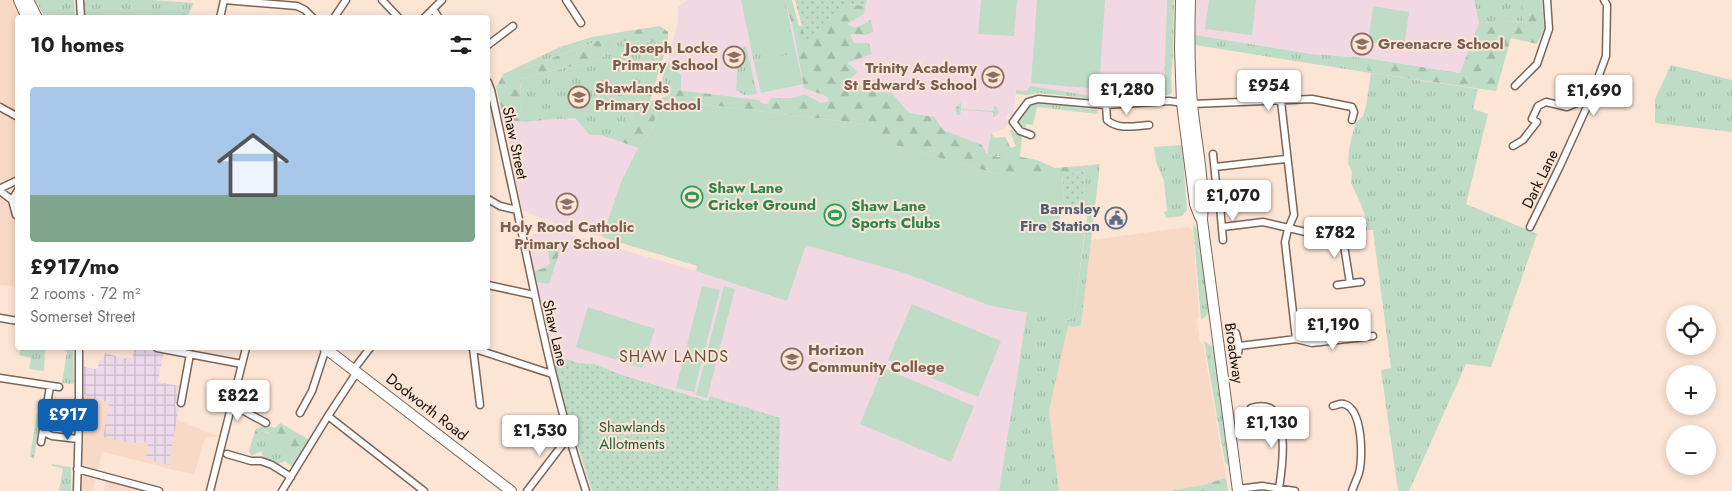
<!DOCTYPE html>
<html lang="en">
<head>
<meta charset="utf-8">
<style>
  :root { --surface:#fff; --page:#f6f6f6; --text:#222; --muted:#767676; --accent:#1061af }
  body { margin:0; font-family:Jost,sans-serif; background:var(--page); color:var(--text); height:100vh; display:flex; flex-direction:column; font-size:19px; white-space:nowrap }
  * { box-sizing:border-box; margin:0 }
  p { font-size:16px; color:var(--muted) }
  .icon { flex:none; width:28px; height:28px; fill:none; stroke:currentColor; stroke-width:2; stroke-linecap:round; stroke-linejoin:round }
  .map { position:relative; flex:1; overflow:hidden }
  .panel { position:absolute; left:15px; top:15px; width:475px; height:335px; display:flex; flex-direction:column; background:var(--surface); border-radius:5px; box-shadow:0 2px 8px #0003 }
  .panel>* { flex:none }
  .controls { position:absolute; left:1666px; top:305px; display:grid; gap:10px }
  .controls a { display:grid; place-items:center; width:50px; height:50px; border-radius:50%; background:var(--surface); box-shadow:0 2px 8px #0003; font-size:25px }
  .price { position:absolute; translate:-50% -42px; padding:0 11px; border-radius:5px; background:#fff; color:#222; font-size:16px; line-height:32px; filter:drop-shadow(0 1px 2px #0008) }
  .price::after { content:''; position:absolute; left:50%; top:30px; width:15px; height:11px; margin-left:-8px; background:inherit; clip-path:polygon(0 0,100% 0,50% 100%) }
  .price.selected { background:var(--accent); color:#fff }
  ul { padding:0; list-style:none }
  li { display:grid; align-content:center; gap:10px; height:265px; padding:0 15px }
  li span { display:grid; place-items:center; height:155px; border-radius:5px; color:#555 }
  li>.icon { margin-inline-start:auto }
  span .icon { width:90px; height:90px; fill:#fffc; stroke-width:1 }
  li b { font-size:21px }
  h2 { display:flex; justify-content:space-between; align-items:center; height:60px; padding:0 15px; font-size:21px }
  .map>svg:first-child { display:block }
  .built { fill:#f8d9c5 }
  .industrial { fill:url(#industrial-grid) }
  .education { fill:#f1d8e3 }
  .grass { fill:url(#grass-tufts) }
  .forest { fill:url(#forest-firs) }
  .garden { fill:url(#garden-dots) }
  .pitch { fill:#bfdcc7 }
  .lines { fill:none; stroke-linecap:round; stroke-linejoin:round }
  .minor-casing { stroke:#7a6558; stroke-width:9 }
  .highway-casing { stroke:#7a6558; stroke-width:12 }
  .minor { stroke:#fff; stroke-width:6 }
  .highway { stroke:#fff; stroke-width:10 }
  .labels { text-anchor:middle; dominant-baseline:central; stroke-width:4; stroke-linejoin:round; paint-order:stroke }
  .education-label { font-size:15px; font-weight:bold; fill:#785e54; stroke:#fde5d5; text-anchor:start }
  .street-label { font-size:15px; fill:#140d08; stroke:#fde5d5 }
  .leisure-label { font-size:15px; font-weight:bold; fill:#27864d; stroke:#fde5d5; text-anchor:start }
  .service-label { font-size:15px; font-weight:bold; fill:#4e5e75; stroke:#fde5d5; text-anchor:end }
  .park-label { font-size:15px; fill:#215a39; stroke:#fde5d5 }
  .neighbourhood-label { font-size:16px; letter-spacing:1px; fill:#675346; stroke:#fde5d5 }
</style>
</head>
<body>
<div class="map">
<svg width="1732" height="491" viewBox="0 0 1732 491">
  <defs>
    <pattern id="industrial-grid" width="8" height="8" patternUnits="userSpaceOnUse" patternTransform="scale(1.25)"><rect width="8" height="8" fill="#ecd9ea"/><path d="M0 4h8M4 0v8" fill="none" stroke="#cab9c7"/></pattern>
    <pattern id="grass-tufts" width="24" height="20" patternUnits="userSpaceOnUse" patternTransform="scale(1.25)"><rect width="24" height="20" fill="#bfdcc7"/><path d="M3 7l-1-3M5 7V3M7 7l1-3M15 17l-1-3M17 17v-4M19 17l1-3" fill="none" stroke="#a3bca9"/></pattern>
    <pattern id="forest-firs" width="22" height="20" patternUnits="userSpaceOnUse" patternTransform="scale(1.25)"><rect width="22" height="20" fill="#bfdcc7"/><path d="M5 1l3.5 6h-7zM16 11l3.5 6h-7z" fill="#a3bca9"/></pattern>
    <pattern id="garden-dots" width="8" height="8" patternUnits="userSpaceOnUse" patternTransform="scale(1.25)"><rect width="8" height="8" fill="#bfdcc7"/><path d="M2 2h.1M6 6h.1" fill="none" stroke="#a3bca9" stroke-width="1.8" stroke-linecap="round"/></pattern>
  </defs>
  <rect width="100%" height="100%" fill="#fde5d5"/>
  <path class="built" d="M0 0H14L15 9 21 17 18 18 17 177 0 182Z
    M17 192V285L10 286 0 285V196Z
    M1188 227 1193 231 1199 317 1197 320 1200 342 1203 344 1226 478 1203 485 1169 491H1059L1049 411 1068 325H1081L1090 240Z
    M82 394 106 402 127 441 149 443 146 459 169 464 177 420 218 436V437H205L194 475 102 452 93 490 97 491H79Z
    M106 481 144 491H104Z"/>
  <path class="industrial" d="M134 348H146L164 351 158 382 179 386 175 406 179 407 169 465 146 459 148 443 137 441V443L124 442 103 437 109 406 106 402 82 394 83 366 95 369 98 368 99 360H103L105 353 126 359 127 357 132 358Z"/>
  <path class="education" d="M687 0H785L813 90 827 96 829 101 821 103 805 94 793 98H772L768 104 761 103 759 100 681 90 670 89 669 92 659 91 678 22V7Z
    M867 0H1167L1164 89 1098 97 1032 86 1026 91 1016 90 1014 110 1016 112 1013 117 1008 114 1005 118 1009 122 1005 128 991 133 987 155 854 114 807 45 865 6Z
    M1197 0H1474L1479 23 1461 73 1365 58 1311 54 1195 35Z
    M668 42 665 51 652 53 614 139 638 148 621 182 602 237 550 222 522 210 504 120 526 122Z
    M551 229 696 271 787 300 806 244 904 273 991 306 1027 312 999 491H778L779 418 710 396 709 401 619 374 595 364 578 363 552 354 531 257 529 237 540 231Z"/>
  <path class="grass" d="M35 0H74L75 17H45Z
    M86 0H152L194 3 188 15 175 17 85 18 84 3Z
    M741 0H785L796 53 754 62Z
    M1167 0H1174L1173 55 1171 78 1172 93 1168 95 1097 99 1038 93 1027 95 1016 94V90L1026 91 1031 86 1098 97 1160 88 1164 89Z
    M1474 0H1520L1525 21 1479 23Z
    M621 32 502 77 503 74 560 47 592 37Z
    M1195 35 1311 54 1365 58 1371 73 1478 89 1473 109 1488 114 1466 204 1537 234 1491 367 1466 364 1409 491H1398L1381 370 1391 368 1373 230H1368L1366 218 1360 202 1351 183 1352 172 1348 163 1349 149 1355 124 1363 116 1366 106 1371 73 1195 45Z
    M618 41 668 42 665 51 652 53 630 124 618 128 613 139 601 135H590L575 118 542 120 537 116H522L520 79 601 59Z
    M746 46 757 94 744 95 736 90 739 48Z
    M667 62 681 75V90L670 89 669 92 659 91Z
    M1671 65 1732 80V132L1655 123V99Z
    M1038 103 1098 110 1097 114 1037 107 1033 125 1026 124 1025 130 1021 129 1018 123 1030 106Z
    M1012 129 1015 133 1022 135 1020 157C1007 155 1000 157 987 155L991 133 995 138 1005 137 1011 148 1016 146 1010 131Z
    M1182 145 1187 210 1182 216 1166 218 1164 212 1167 211 1164 181 1156 162 1154 147Z
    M1100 164 1081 325 1074 327 1068 326 1049 411 1059 491H999L1027 312 1069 320 1074 317 1088 209 1082 208 1085 175 1083 172 1091 165Z
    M1193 224C1202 230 1208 295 1210 310L1206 316 1201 320Z
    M1204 341 1213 347 1215 351 1231 467 1225 463Z
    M21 348H45L44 371 29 369 31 358 19 355Z
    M65 348H73L74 383 72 384 62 383 67 352 65 351Z
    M56 393 53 415 74 418 73 425 66 432 53 430 49 427Z
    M37 413 41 414 34 458 30 457Z
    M262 431 273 435 297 453 291 463 294 465 292 467 285 461 278 464 264 459 261 451 251 456 249 450 255 444 257 434Z
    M52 464 70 467 71 469V491H59L63 468 52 466Z"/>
  <path class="forest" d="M785 0H792L799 26H802L848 4 865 6 864 14 847 24 855 28 871 20 873 31 866 35 850 34 854 43H869L872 54 847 63 858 72 850 79 858 86 879 78 909 113 934 117 943 130 982 145 987 155 999 157 1006 154 1037 160 1055 168 1091 165 1083 172 1063 174 1062 177 1055 184H1024L997 174 862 136 864 124 668 100 658 110 652 130 638 148 613 139 618 128 630 124 652 53 665 51 650 101 668 96 670 89 759 100 761 103 768 104 771 98H793L805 94 821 103 829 101 826 96 804 88 793 28Z
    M1520 0H1542L1544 29 1537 44 1511 38 1496 91 1371 73 1365 58 1460 73 1479 23 1524 21Z
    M660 26 668 32V42L618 41 601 59 520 79 522 115 537 116 542 120 526 122 504 120 496 87 502 77 621 32Z
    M550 243 561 247 549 284 537 282 534 271 547 267 550 263 547 246Z
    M280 423 308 439V441L294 465 291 463 297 453 267 432 262 431 257 434 255 444 249 450 256 429 264 425 275 428Z
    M1226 478 1228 491H1169L1203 485Z"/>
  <path class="garden" d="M795 0H867L865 6 848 4 807 45Z
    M960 103H961V109L993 111 994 106H996L999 112 995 117H993V112L961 110 960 115H957L955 108Z
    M1083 172 1085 175 1082 208 1062 206 1064 200 1062 174Z
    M552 354 578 363 595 364 619 374 708 401 710 396 780 418 778 491H592L560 389Z"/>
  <path class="pitch" d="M745 0H783L793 47 757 55Z
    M981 0H1017L1014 36 978 34Z
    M1037 0H1105L1099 89 1031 83Z
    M1209 0H1256L1252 35 1205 29Z
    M1373 6 1409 12 1404 47 1368 42Z
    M796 53 803 84 761 93 754 62Z
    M587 84 590 103 579 105 575 86Z
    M668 100 864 124 863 136 997 174 1016 172 1033 175 1058 174 1062 177 1064 200 1062 206 1059 225 1085 229 1074 317 1069 320 991 306 904 273 806 245 787 301 696 271 697 266 602 237 621 182 638 148 652 130 658 110Z
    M702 286 720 290 694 392 676 388Z
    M724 286 735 289 707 398 696 395Z
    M912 304 1001 341 978 397 888 360Z
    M588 307 655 329 642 368 576 347Z
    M883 368 974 406 951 462 860 424Z"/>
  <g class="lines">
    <g class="minor-casing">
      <path id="minor" d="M80 0 81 18
        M382 0 399 18
        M566 0 581 23
        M433 9 439 18
        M220 18 224 0 297 6 305 10 313 18
        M334 18 346 0
        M424 18 442 0
        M488 45 513 26
        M488 82 491 90 517 210
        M1515 86 1537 64 1549 29 1547 0
        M1281 101 1294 215 1288 229 1285 242 1296 339
        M1106 105 1107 120C1118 130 1134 126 1149 125
        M0 107 18 117
        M1031 135 1020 131 1013 122 1028 102 1038 99 1106 105 1169 101 1192 104 1312 99 1352 107 1354 112 1352 120
        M1513 146 1523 140 1537 122 1532 119 1538 106 1546 102 1567 107 1591 97
        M1213 154 1216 183
        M1215 167 1286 159
        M1 188 18 180
        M0 191 12 200
        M488 199 500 206 517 210C537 305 555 399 586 491
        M1220 206 1223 240
        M16 215 12 200 18 190
        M1223 227 1263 222 1314 234 1342 233 1362 229
        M1530 227 1560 166 1590 100 1606 56 1607 5 1604 0
        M1342 233 1350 283
        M488 285 534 295
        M1337 285 1361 282
        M1355 314 1358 338
        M0 318 18 321
        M1236 333 1239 346 1238 354
        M1239 346 1296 339 1312 343 1373 336
        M157 348 242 364
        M472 348 552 374
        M473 348 480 405
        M354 369 370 348
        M357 372 328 416 424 491
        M0 378 59 387
        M181 403 190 354
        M231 404 266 423
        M1333 406C1337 405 1341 403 1344 404 1363 409 1363 458 1359 473 1357 479 1354 485 1352 491
        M300 413 312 391 326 348
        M1251 414V408C1257 406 1263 405 1270 408 1289 418 1282 470 1279 488
        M43 432 52 436 78 439
        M41 442 50 386
        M227 454 251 461H261L272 465 291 477
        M77 469 159 491
        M1238 489 1262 486 1295 491
        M77 491 79 420V348
        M210 491 246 348
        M282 491 328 416
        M527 491 569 436"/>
    </g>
    <g class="highway-casing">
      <path id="highway" d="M19 0 27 18
        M28 0 37 18
        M1181 0 1180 49 1182 103 1195 204 1200 217
        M1190 0C1189 35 1189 70 1192 104 1196 143 1205 181 1202 220L1238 491
        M325 348 511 491"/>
    </g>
    <use href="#minor" class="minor"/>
    <use href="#highway" class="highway"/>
  </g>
  <defs>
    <g id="school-ring" transform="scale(1.125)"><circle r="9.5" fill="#fde5d5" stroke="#8d6e63" stroke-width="1.5"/><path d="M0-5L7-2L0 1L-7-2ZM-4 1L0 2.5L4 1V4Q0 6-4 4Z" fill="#8d6e63"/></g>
    <g id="stadium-ring" transform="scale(1.125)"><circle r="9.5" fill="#fde5d5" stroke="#2e9e5b" stroke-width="1.5"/><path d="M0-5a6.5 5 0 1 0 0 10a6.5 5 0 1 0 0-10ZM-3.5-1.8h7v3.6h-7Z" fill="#2e9e5b"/></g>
    <g id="civic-ring" transform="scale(1.125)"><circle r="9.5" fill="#fde5d5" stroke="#5c6f8a" stroke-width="1.5"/><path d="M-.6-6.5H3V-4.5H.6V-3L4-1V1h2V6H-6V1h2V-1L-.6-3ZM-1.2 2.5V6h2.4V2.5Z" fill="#5c6f8a"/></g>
  </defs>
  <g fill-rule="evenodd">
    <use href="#school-ring" x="1362" y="44"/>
    <use href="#school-ring" x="734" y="57"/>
    <use href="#school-ring" x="993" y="77"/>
    <use href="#school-ring" x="579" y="97"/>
    <use href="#stadium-ring" x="692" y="197"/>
    <use href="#school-ring" x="567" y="204"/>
    <use href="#stadium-ring" x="835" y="215"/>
    <use href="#civic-ring" x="1116" y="218"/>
    <use href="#school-ring" x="792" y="359"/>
  </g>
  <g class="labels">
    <g class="education-label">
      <text x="1378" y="44">Greenacre School</text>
      <text x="718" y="48" text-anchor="end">Joseph Locke<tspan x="718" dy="17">Primary School</tspan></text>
      <text x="977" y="68" text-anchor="end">Trinity Academy<tspan x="977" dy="17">St Edward's School</tspan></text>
      <text x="595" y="88">Shawlands<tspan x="595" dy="17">Primary School</tspan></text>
      <text x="567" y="227" text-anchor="middle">Holy Rood Catholic<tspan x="567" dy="17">Primary School</tspan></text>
      <text x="808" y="350">Horizon<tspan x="808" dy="17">Community College</tspan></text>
    </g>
    <g class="street-label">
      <text transform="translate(515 143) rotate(78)">Shaw Street</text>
      <text transform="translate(1540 179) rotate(-64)">Dark Lane</text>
      <text transform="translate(555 333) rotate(77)">Shaw Lane</text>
      <text transform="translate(1234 353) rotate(82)">Broadway</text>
      <text transform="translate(427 407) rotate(38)">Dodworth Road</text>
    </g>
    <g class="leisure-label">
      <text x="708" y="188">Shaw Lane<tspan x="708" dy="17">Cricket Ground</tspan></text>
      <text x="851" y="206">Shaw Lane<tspan x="851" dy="17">Sports Clubs</tspan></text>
    </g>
    <g class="service-label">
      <text x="1100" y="209">Barnsley<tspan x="1100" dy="17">Fire Station</tspan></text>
    </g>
    <g class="park-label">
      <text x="632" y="427">Shawlands<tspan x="632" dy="17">Allotments</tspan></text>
    </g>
    <g class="neighbourhood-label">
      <text x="674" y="356">SHAW LANDS</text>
    </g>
  </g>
</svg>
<div class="controls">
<a><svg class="icon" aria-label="locate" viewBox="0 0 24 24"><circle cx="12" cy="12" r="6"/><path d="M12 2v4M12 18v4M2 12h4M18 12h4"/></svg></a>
<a>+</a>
<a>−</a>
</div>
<b class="price" style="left:1269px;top:112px">£954</b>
<b class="price" style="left:1127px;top:116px">£1,280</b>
<b class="price" style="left:1594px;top:117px">£1,690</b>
<b class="price" style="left:1233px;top:222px">£1,070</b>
<b class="price" style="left:1335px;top:259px">£782</b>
<b class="price" style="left:1333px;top:351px">£1,190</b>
<b class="price" style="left:238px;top:422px">£822</b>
<b class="price selected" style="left:68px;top:441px">£917</b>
<b class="price" style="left:1272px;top:449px">£1,130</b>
<b class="price" style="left:540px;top:457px">£1,530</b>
<section class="panel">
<h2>10 homes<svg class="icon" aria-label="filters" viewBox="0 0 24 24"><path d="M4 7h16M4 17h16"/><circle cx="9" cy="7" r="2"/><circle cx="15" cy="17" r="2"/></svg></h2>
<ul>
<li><span style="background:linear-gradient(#a9c7e8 70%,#7fa58c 0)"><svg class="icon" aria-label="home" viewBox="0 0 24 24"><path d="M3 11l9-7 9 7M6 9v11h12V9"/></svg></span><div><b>£917/mo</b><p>2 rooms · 72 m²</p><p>Somerset Street</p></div></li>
</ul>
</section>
</div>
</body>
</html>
